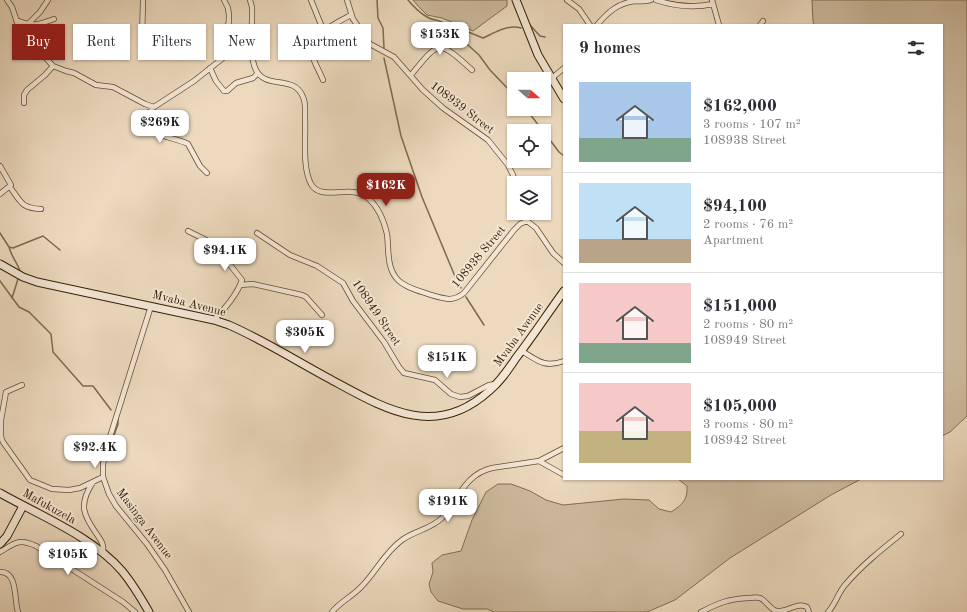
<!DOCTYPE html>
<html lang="en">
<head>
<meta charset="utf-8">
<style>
  :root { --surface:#fff; --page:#f2f2f3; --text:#2b2b33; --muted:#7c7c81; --line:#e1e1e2; --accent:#8f2418 }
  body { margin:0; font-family:"Old Standard TT",serif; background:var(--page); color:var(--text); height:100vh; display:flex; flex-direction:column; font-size:15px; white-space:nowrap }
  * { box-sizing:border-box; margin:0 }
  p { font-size:13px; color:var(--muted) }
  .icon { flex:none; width:22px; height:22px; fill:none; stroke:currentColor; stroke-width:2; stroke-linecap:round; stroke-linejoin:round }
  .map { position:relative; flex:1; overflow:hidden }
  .details { position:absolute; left:563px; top:24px; width:380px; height:456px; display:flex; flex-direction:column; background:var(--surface); border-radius:0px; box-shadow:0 1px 3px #0004 }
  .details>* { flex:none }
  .guide { position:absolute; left:12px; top:24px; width:380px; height:36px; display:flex; gap:8px }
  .needle { width:26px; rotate:110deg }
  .fabs { position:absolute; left:507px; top:72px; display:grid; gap:8px }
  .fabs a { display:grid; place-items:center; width:44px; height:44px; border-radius:0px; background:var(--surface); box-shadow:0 1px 3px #0004; font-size:20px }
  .price { position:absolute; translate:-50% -34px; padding:0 9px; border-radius:8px; background:#fff; color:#222; font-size:13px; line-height:26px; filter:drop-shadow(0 1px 2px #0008) }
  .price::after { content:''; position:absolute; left:50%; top:24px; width:12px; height:9px; margin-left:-6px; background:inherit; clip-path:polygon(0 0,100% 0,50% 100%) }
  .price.active { background:var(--accent); color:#fff }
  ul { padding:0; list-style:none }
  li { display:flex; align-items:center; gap:12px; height:100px; padding:0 16px }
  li+li { border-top:1px solid var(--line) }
  li span { display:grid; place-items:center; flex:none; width:112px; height:80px; border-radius:0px; color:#555 }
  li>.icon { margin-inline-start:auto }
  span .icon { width:48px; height:48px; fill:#fffc; stroke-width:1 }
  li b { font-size:17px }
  h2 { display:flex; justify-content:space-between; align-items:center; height:48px; padding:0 16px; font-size:17px }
  .tag { padding:0 14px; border-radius:0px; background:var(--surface); box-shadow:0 1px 3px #0004; font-size:14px; line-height:36px }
  .tag.active { background:var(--accent); color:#fff }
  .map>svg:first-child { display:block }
  .green { fill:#cdba9e; stroke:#826d4f }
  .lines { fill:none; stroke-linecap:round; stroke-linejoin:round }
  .stream { stroke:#7e694b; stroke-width:1.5 }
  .street-casing { stroke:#644e30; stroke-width:6 }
  .secondary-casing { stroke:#372000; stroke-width:9 }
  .street { stroke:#f3e6d5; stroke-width:4.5 }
  .secondary { stroke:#f3e6d5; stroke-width:7 }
  .labels { text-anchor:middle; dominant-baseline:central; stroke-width:4; stroke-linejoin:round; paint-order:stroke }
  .street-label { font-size:12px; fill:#372000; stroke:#f3e6d5 }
</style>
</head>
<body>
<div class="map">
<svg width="967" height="612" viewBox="0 0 967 612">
  <rect width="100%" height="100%" fill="#ecd9be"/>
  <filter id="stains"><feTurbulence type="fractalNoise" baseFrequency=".005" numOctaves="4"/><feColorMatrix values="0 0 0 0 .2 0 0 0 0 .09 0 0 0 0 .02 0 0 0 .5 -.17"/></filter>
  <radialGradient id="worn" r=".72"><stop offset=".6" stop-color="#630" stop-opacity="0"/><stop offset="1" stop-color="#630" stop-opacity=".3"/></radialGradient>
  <path class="green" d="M413 0H507V6L473 31 442 18 427 15 418 6Z
    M812 0H967V416L950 432 942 436V25H814L813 21Z
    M678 479H861L831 495 730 558 675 600 647 612H494L487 609H463L438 601 431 592 429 584 433 572 432 563 442 555 461 551 472 520 486 492 498 484H511L530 491 546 500 563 505 624 499 649 500 659 509 671 512C682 505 688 500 687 486Z"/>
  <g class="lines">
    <path class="stream" d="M377 0 378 18 383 28 384 48
      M408 0C413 6 420 13 427 17 435 22 440 18 447 26L456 27 483 38C494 33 508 24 521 28
      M530 25 540 36 545 37
      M447 26 479 55 490 70 514 95
      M384 58 401 136 422 197 454 274 461 288
      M526 109 543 131
      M544 132 559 152 564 156
      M0 233 9 247 13 248 43 236 60 250
      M9 247C11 256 17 262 20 271
      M0 281 19 307 29 312 51 334 53 352 83 386H93L111 410
      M466 297 484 325
      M12 298 18 279
      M109 458 112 441 118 424V419"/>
    <g class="street-casing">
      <path id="street" d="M7 0 12 7 19 28 53 66 66 71 74 73 96 85 113 87 145 104 154 107 194 81 223 58 226 50 228 42 229 15 228 8 224 0
        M143 0 142 39 158 53
        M250 0 252 7C253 26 248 54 256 70 266 90 294 74 303 97 306 103 305 111 305 118 306 137 302 167 311 184 322 203 352 182 369 199 379 208 384 221 387 234 389 248 386 268 398 280 406 288 420 291 431 295 444 299 453 302 464 293L514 230 520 224 527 221 536 228 553 253 564 263
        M311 0 324 32
        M347 0 353 19 370 44 394 57 423 90 443 108 488 140 508 165 513 175 515 183
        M567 0 579 9 590 25
        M656 0C674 6 694 8 713 4
        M712 0 719 25
        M16 20C32 27 38 25 54 19
        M28 24 40 12 48 0
        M228 24 234 30 241 44
        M597 25C608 12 618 3 635 1 641 1 646 2 651 0
        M760 25 763 21
        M210 68 216 81 224 91H227L236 83 253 78 258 73
        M411 75C439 41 438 39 472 70
        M551 79 564 68
        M323 80C320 72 314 63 312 54 307 36 338 22 351 15
        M24 103V95L27 90 45 75 53 66
        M154 107C126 134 173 136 188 144L200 166 207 173
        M0 166 11 185 0 194
        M10 187C21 202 21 208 41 209
        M524 213 527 221
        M188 231 206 240 215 246 242 280C238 293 224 310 214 320
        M257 233 290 255 317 266 343 283 353 301 384 342 399 367 404 373 435 380 451 394 460 397 468 396 489 385 496 384
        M240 285 253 284 302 295 306 297 322 315
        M151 306 109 440 103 464V477L109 494 116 506 147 544 165 570 189 612
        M522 351C538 361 545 368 564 361
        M22 385 6 392 1 420V437L3 442 30 480 52 489 69 490 80 488 103 477
        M539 461 564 475
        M93 482C78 505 83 515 98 536 102 542 104 545 103 553
        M0 552C15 543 18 538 36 546L123 602 135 612
        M0 572C18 571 14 600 18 612
        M332 612C340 602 353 596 362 586 376 572 385 552 402 540 414 531 431 529 442 518 458 500 465 474 492 468L539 461 564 448
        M701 612C719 603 728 599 748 598 752 598 756 597 760 598 767 601 770 610 777 611 788 612 796 602 807 607L809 612
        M828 612C835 605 838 593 845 585 861 566 881 550 901 534"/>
    </g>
    <g class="secondary-casing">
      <path id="secondary" d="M516 0 538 55 564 99
        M0 264 23 277 37 282 214 320 229 325C263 340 295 360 328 378 382 407 434 441 489 391 500 382 508 370 516 358 533 336 548 313 564 291
        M0 493C39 515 93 537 122 571 132 583 141 598 149 612
        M0 544 7 536 23 506"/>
    </g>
    <use href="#street" class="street"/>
    <use href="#secondary" class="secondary"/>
  </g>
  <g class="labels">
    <g class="street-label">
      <text transform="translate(462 108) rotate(38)">108939 Street</text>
      <text transform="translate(479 257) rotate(-50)">108938 Street</text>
      <text transform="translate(189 304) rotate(14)">Mvaba Avenue</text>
      <text transform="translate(376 313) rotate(56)">108949 Street</text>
      <text transform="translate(519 335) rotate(-54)">Mvaba Avenue</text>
      <text transform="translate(49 507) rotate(29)">Mafukuzela</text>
      <text transform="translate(144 524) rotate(53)">Masinga Avenue</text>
    </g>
  </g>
  <rect width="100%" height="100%" filter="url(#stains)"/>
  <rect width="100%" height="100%" fill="url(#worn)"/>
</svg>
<div class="fabs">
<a><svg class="needle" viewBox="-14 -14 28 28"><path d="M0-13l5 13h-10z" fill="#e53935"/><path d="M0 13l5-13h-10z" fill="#7c7c81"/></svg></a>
<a><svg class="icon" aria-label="locate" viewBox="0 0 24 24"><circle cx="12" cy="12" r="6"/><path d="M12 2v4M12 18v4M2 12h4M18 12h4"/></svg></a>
<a><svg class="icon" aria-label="layers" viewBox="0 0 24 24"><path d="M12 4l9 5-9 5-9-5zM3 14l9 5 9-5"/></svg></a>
</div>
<b class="price" style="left:440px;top:56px">$153K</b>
<b class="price" style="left:160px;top:144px">$269K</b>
<b class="price active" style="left:386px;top:207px">$162K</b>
<b class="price" style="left:225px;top:272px">$94.1K</b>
<b class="price" style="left:305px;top:354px">$305K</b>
<b class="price" style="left:447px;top:379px">$151K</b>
<b class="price" style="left:95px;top:469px">$92.4K</b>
<b class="price" style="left:448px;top:523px">$191K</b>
<b class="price" style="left:68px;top:576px">$105K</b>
<div class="guide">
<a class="tag active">Buy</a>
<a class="tag">Rent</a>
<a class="tag">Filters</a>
<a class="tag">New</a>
<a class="tag">Apartment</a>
</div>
<section class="details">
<h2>9 homes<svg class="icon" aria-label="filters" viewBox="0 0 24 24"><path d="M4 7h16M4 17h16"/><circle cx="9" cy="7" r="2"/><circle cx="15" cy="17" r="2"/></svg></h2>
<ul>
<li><span style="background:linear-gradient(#a9c7e8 70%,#7fa58c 0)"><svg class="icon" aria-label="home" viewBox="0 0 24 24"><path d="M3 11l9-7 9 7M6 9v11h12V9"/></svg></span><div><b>$162,000</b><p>3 rooms · 107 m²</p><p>108938 Street</p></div></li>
<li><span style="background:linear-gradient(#bfe0f5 70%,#b9a48a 0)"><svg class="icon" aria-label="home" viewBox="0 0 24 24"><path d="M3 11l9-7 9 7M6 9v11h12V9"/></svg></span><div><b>$94,100</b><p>2 rooms · 76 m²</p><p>Apartment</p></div></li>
<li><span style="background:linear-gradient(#f6c9c9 75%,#7fa58c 0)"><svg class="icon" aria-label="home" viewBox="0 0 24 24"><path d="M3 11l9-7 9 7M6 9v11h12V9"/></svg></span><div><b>$151,000</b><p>2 rooms · 80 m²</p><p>108949 Street</p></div></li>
<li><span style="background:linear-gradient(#f6c9c9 60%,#c2b280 0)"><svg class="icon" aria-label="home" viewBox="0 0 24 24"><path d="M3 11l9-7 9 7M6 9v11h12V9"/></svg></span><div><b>$105,000</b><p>3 rooms · 80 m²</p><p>108942 Street</p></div></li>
</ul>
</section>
</div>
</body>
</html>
